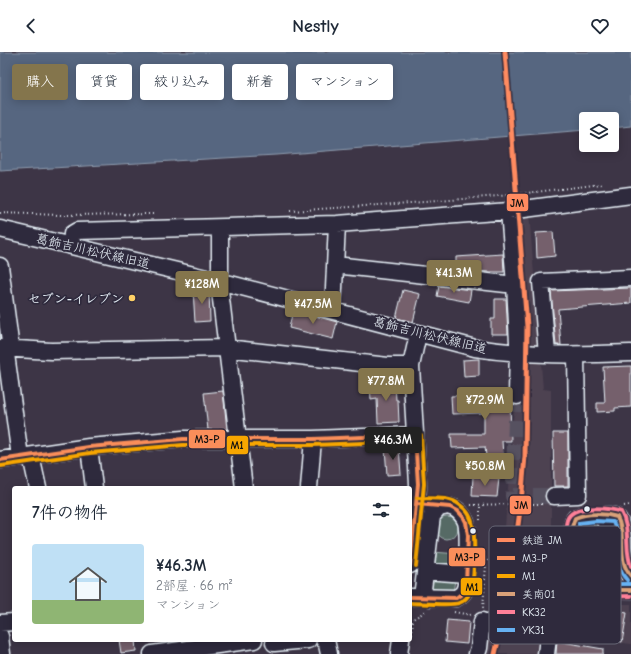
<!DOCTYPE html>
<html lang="ja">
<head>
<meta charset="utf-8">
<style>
  :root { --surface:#fff; --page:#f2f2f3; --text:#1f2937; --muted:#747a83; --line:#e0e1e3; --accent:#84754c }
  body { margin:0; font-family:"Comic Neue","Klee One",sans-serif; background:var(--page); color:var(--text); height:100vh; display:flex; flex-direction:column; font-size:15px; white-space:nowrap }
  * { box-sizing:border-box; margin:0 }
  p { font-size:13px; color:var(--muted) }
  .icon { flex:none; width:22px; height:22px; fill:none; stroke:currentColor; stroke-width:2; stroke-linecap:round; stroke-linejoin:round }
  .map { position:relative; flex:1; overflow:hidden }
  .sheet { position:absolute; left:12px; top:434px; width:400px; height:156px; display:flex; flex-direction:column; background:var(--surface); border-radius:4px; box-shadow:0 2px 10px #0003 }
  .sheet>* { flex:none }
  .top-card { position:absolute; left:12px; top:12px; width:400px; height:36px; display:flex; gap:8px }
  .buttons { position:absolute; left:579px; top:60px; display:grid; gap:8px }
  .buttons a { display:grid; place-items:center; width:40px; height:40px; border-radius:4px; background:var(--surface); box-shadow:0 2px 10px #0003; font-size:20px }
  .price { position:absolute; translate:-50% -34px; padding:0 9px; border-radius:4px; background:var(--accent); color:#fff; font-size:13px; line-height:26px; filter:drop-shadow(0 1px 2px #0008) }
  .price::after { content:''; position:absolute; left:50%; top:24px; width:12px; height:9px; margin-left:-6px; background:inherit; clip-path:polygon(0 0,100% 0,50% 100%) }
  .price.current { background:#222; color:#fff }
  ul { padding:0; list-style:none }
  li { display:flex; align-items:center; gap:12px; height:100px; padding:0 20px }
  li+li { border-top:1px solid var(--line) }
  li span { display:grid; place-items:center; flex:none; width:112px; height:80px; border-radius:4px; color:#555 }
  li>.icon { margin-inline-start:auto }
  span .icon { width:48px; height:48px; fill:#fffc; stroke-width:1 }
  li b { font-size:17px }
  h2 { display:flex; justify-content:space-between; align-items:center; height:48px; padding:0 20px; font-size:17px }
  .pill { padding:0 14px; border-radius:4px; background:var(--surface); box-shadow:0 2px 10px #0003; font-size:14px; line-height:36px }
  .pill.current { background:var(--accent); color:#fff }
  header { display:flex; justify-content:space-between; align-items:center; height:52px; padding:0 20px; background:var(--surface); font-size:18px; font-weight:600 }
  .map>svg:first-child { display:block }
  .built { fill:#4e4251 }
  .green { fill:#566a65; stroke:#9faeae }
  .water { fill:#566680; stroke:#909eb0 }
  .building { fill:#75616c; stroke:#e8f1f8 }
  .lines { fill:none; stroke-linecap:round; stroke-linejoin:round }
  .minor-tunnel { stroke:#575161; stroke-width:16; stroke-dasharray:16 8; stroke-linecap:butt }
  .minor-casing { stroke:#e8f1f8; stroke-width:19 }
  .path { stroke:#e8f1f8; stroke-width:2; stroke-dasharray:1 3; stroke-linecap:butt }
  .minor { stroke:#2f2a3d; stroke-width:16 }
  .bus-1-casing { stroke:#2f2a3d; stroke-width:7 }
  .bus-2-casing { stroke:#2f2a3d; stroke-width:7 }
  .bus-3-casing { stroke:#2f2a3d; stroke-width:7 }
  .bus-4-casing { stroke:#2f2a3d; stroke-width:7 }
  .bus-5-casing { stroke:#2f2a3d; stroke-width:7 }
  .bus-1 { stroke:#fa8e5a; stroke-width:4 }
  .bus-2 { stroke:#f7a600; stroke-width:4 }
  .bus-3 { stroke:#d9a179; stroke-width:4 }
  .bus-4 { stroke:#ff8098; stroke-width:4 }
  .bus-5 { stroke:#66b1f2; stroke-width:4 }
  .rail-1-casing { stroke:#2f2a3d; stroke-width:8 }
  .rail-1 { stroke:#ff8b60; stroke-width:5 }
  .poi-dot { fill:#ffd166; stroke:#2f2a3d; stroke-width:1.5 }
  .bus-dot { fill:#e8f1f8; stroke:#2f2a3d; stroke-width:1.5 }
  .labels { text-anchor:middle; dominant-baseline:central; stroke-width:3.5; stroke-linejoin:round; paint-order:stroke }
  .street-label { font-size:13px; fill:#e8f1f8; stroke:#2f2a3d }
  .poi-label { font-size:13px; font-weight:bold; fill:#e8f1f8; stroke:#2f2a3d; text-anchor:end }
  .key { fill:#2f2a3d; stroke:#666675; stroke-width:1 }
  .key-label { font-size:11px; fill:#e8f1f8 }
  .line-badge { stroke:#2f2a3d; stroke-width:1.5 }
  .pale-badge-label { font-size:11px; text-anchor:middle; font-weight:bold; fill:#111 }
</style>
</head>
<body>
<header><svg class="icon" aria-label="back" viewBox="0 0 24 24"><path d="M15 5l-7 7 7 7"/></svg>Nestly<svg class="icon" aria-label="heart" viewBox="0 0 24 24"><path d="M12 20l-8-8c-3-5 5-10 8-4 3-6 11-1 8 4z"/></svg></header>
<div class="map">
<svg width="631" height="602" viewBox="0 0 631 602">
  <rect width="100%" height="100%" fill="#3d3546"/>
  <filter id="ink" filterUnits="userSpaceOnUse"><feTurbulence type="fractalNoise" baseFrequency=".025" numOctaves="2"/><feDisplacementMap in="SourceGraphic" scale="8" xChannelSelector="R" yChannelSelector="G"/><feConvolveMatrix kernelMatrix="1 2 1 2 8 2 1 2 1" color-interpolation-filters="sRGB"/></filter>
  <g filter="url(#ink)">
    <path class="built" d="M528 147 543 337 551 338V493L543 575 540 579 536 602H483L490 571 488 563 495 510 497 509 501 482 505 476 513 371 520 254 512 148Z
      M612 552H631V592L603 588Z"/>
    <path class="green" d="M436 476a11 11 0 1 1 22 0a11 11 0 1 1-22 0Z
      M597 473 601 477 602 509 586 514C582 508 580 488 582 482 583 478 585 476 587 474Z
      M433 500 458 502 460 504 459 512C451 515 438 514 431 509Z
      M430 527 455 529 453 539H430Z"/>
    <path class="water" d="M0 0H631V74L612 76V67H586V78L276 103 0 119Z"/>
    <path class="building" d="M553 180 555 204 537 206 536 181Z
      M503 202 504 220H488L456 217V205Z
      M439 234 471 238 469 250 437 244Z
      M209 236 210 269 195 270 193 237Z
      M631 236V251L558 257 561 293H556L551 239Z
      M403 238 420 242 413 270 396 266Z
      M495 247H506L508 282H491V267H495Z
      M293 258 337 270 333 287 289 276Z
      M479 307V324L464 325 463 308Z
      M631 314V355L615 356V359L597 360V351H605L603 315Z
      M395 331 396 348H398L399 370 378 371 377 347 371 348 370 332Z
      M223 339 227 378H208L204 341Z
      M483 340H508L510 350 511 389H502L503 404H486L485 395 452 396 451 382H484V361L452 362 451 344 483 343Z
      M553 381H568V434H554Z
      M399 395 401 422 387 423 385 396Z
      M473 424 499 426 497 445 472 444Z
      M610 558 627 561 622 590 604 587Z
      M447 568 469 570 467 592 445 590Z
      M119 588H135L136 599 121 601Z
      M557 589 603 597V602H556Z"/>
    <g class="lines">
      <path class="minor-tunnel" d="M517 344 513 444H554"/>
      <g class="minor-casing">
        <path id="minor" d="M509 159 515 232
          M220 176V239L244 436
          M0 177 219 229 475 296C527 304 579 303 631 301
          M71 193 72 182 77 179 337 172 509 159 631 143
          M0 214 10 290 6 302 20 405
          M335 215 344 214 506 232H515L518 291 517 344
          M333 258 337 172
          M0 296 51 299 226 296 388 314H411
          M547 302 541 230 631 226
          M89 395 94 436
          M31 404 38 436
          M0 408 89 395 183 387H313L415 383
          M309 436 313 387
          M554 444 578 443 576 303
          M574 512 578 516 582 518 603 517 607 514 608 511 606 471 601 463
          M410 513 417 452 418 432 411 314 418 282
          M425 519 466 522
          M631 524C615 513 629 481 617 465 610 462 582 461 575 466 573 468 572 471 572 475L574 522C576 529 579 534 586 538H631
          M410 545 456 546C462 543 465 540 466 532 466 516 470 484 466 470 464 465 459 459 454 456 444 452 428 453 417 452
          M430 546 426 544 423 537 432 464 439 456 444 455
          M0 571 14 570
          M0 584 2 602
          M324 588H326L329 602
          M274 591 308 588
          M152 602 254 588
          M399 602 401 588
          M477 602 479 596 482 569
          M546 602 552 554"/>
      </g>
      <path class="path" d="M290 159 439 149 510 143 602 132
        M0 161 60 163 155 162
        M513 452H544
        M471 453 513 452V444
        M624 454 631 453
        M480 468V453
        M481 505 487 506 486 512
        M552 509H561
        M481 511 486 512 483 556
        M563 547 580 550
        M454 560 471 563
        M412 582 413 567 426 559"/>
      <use href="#minor" class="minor"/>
      <g class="bus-1-casing">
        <path id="bus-1" d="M0 408 89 395 183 387H313L415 383
          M410 513 418 432 415 383
          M410 545 456 546 463 541 466 532 468 483 466 470 464 466 458 459 450 455 417 452"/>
      </g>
      <g class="bus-2-casing">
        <path id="bus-2" d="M1 414 90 401 183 393H313L415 389
          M416 514 424 432 421 383
          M410 551C420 551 452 554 459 551 464 549 468 545 470 540 475 530 476 478 471 467 469 461 464 456 460 453 449 444 430 447 417 446"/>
      </g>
      <g class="bus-3-casing">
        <path id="bus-3" d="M631 524C616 508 627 484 617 465 604 461 587 461 575 466L572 475 574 522 578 531 586 538H631"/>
      </g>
      <g class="bus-4-casing">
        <path id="bus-4" d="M631 514C624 497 631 477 621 460 610 456 579 453 570 463 567 466 566 470 566 475 567 493 562 537 584 544 592 546 621 544 631 544"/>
      </g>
      <g class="bus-5-casing">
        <path id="bus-5" d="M627 528C610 510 623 489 613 470L596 469 579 471 580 521 583 528 588 532H631"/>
      </g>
      <use href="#bus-1" class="bus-1"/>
      <use href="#bus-2" class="bus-2"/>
      <use href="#bus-3" class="bus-3"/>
      <use href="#bus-4" class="bus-4"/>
      <use href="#bus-5" class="bus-5"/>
      <g class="rail-1-casing">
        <path id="rail-1" d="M495 602 508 547 521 451 525 404 527 274 505 0"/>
      </g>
      <use href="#rail-1" class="rail-1"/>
    </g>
  </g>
  <circle class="poi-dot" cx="132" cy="246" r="4"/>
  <g class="bus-dot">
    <circle cx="587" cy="457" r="3.5"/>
    <circle cx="473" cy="479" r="3.5"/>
  </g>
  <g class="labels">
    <g class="street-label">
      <text transform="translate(93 199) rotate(13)">葛飾吉川松伏線旧道</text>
      <text transform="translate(430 283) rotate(14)">葛飾吉川松伏線旧道</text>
    </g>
    <g class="poi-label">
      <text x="124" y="246">セブン-イレブン</text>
    </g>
  </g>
  <rect x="489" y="474" width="132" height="118" rx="6" class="key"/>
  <rect x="497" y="486" width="18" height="4" fill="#ff8b60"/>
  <rect x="497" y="504" width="18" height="4" fill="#fa8e5a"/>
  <rect x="497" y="522" width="18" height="4" fill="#f7a600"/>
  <rect x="497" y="540" width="18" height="4" fill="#d9a179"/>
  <rect x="497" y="558" width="18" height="4" fill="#ff8098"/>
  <rect x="497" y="576" width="18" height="4" fill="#66b1f2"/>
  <g class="key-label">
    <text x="522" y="492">鉄道 JM</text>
    <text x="522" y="510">M3-P</text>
    <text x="522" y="528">M1</text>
    <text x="522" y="546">美南01</text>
    <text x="522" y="564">KK32</text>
    <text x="522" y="582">YK31</text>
  </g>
  <g class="line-badge">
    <rect x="506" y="141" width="23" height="19" rx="4" fill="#ff8b60"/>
    <rect x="188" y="377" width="38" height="20" rx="4" fill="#fa8e5a"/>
    <rect x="226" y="383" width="23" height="20" rx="4" fill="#f7a600"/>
    <rect x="509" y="443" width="23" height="20" rx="4" fill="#ff8b60"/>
    <rect x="448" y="495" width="38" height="20" rx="4" fill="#fa8e5a"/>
    <rect x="460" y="525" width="23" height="19" rx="4" fill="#f7a600"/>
  </g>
  <g class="pale-badge-label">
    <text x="517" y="155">JM</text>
    <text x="207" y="391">M3-P</text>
    <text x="237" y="397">M1</text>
    <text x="521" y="457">JM</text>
    <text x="467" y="509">M3-P</text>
    <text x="472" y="539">M1</text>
  </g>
</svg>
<div class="buttons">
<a><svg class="icon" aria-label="layers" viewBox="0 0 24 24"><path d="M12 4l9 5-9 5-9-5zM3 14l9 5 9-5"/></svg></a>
</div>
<b class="price" style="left:454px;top:242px">¥41.3M</b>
<b class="price" style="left:202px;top:253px">¥128M</b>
<b class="price" style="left:313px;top:273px">¥47.5M</b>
<b class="price" style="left:386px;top:350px">¥77.8M</b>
<b class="price" style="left:485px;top:369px">¥72.9M</b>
<b class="price current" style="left:393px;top:409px">¥46.3M</b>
<b class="price" style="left:485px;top:435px">¥50.8M</b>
<div class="top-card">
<a class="pill current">購入</a>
<a class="pill">賃貸</a>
<a class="pill">絞り込み</a>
<a class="pill">新着</a>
<a class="pill">マンション</a>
</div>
<section class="sheet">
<h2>7件の物件<svg class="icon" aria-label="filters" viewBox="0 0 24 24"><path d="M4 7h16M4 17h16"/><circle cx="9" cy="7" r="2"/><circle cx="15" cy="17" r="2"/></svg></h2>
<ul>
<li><span style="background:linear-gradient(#bfe0f5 70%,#8fb573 0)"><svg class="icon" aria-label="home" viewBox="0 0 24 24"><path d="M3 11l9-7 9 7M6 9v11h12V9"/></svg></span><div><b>¥46.3M</b><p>2部屋 · 66 m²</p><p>マンション</p></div></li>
</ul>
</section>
</div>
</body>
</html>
